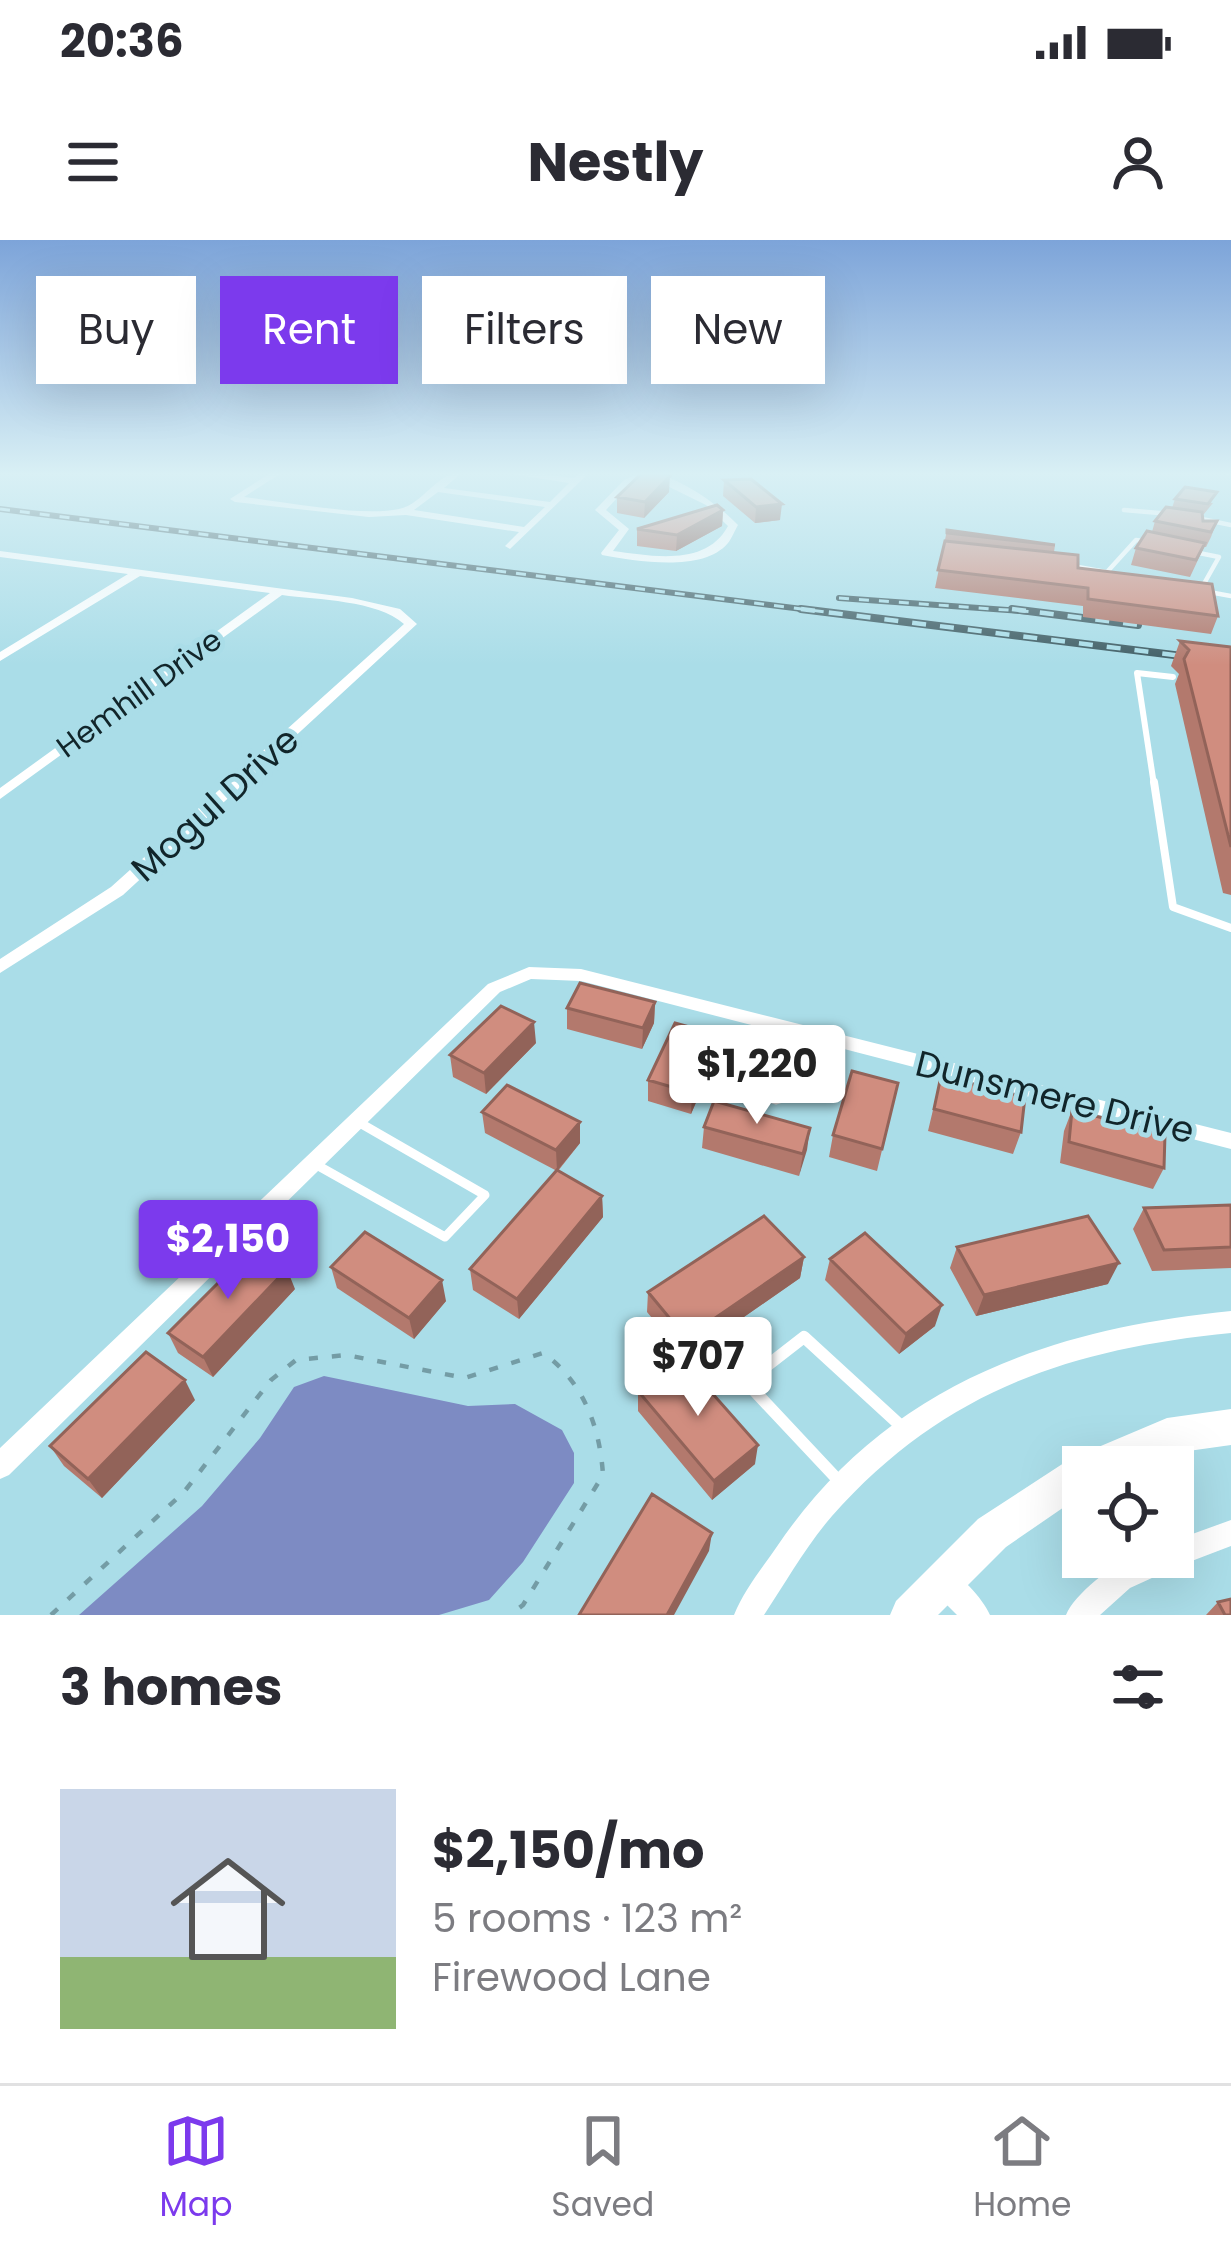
<!DOCTYPE html>
<html lang="en">
<head>
<meta charset="utf-8">
<style>
  :root { --surface:#fff; --page:#f7f7f7; --text:#2b2b33; --muted:#7c7c81; --line:#e1e1e2; --accent:#7c3aed }
  body { margin:0; font-family:Poppins,sans-serif; background:var(--page); color:var(--text); height:100vh; display:flex; flex-direction:column; font-size:45px; white-space:nowrap }
  * { box-sizing:border-box; margin:0 }
  p { font-size:39px; color:var(--muted) }
  .icon { flex:none; width:66px; height:66px; fill:none; stroke:currentColor; stroke-width:2; stroke-linecap:round; stroke-linejoin:round }
  .map { position:relative; height:1375px; overflow:hidden }
  .sheet { display:flex; flex-direction:column; background:var(--surface); flex:1 }
  .sheet>* { flex:none }
  .hud { position:absolute; left:36px; top:36px; width:1161px; height:108px; display:flex; gap:24px }
  .controls { position:absolute; left:1062px; top:1206px; display:grid; gap:24px }
  .controls a { display:grid; place-items:center; width:132px; height:132px; border-radius:0px; background:var(--surface); box-shadow:0 12px 48px #0002; font-size:60px }
  .price { position:absolute; translate:-50% -102px; padding:0 27px; border-radius:12px; background:#fff; color:#222; font-size:39px; line-height:78px; filter:drop-shadow(0 3px 6px #0008) }
  .price::after { content:''; position:absolute; left:50%; top:72px; width:36px; height:27px; margin-left:-18px; background:inherit; clip-path:polygon(0 0,100% 0,50% 100%) }
  .price.on { background:var(--accent); color:#fff }
  ul { padding:0; list-style:none }
  li { display:flex; align-items:center; gap:36px; height:300px; padding:0 60px }
  li span { display:grid; place-items:center; flex:none; width:336px; height:240px; border-radius:0px; color:#555 }
  li>.icon { margin-inline-start:auto }
  span .icon { width:144px; height:144px; fill:#fffc; stroke-width:1 }
  li b { font-size:51px }
  h2 { display:flex; justify-content:space-between; align-items:center; height:144px; padding:0 60px; font-size:51px }
  .tag { padding:0 42px; border-radius:0px; background:var(--surface); box-shadow:0 12px 48px #0002; font-size:42px; line-height:108px }
  .tag.on { background:var(--accent); color:#fff }
  .status { display:flex; justify-content:space-between; align-items:center; height:84px; padding:0 60px; background:var(--surface); direction:ltr }
  .status svg { height:33px; fill:currentColor }
  header { display:flex; justify-content:space-between; align-items:center; height:156px; padding:0 60px; background:var(--surface); font-size:54px; font-weight:700 }
  .dock { display:flex; justify-content:space-around; align-items:center; height:168px; border-top:3px solid var(--line); background:var(--surface); font-size:33px; color:var(--muted) }
  .dock a { display:grid; justify-items:center; gap:6px }
  .dock .on { color:var(--accent) }
  .map>svg:first-child { display:block }
  .water { fill:#7d8bc3 }
  .lines { fill:none; stroke-linecap:round; stroke-linejoin:round }
  .path { stroke:#749ca5; stroke-width:4.5; stroke-dasharray:9 14; stroke-linecap:butt }
  .lane-far4 { stroke:#fff; stroke-width:4.5 }
  .lane-far3 { stroke:#fff; stroke-width:6 }
  .lane-far2 { stroke:#fff; stroke-width:8 }
  .lane-far1 { stroke:#fff; stroke-width:9 }
  .lane { stroke:#fff; stroke-width:12 }
  .street { fill:#fff; fill-rule:evenodd }
  .secondary { fill:#fff; fill-rule:evenodd }
  .rail-far1-casing { stroke:#415e65; stroke-width:6 }
  .rail-casing { stroke:#415e65; stroke-width:8 }
  .rail-far1 { stroke:#aadde8; stroke-width:3; stroke-dasharray:10; stroke-linecap:butt }
  .rail { stroke:#aadde8; stroke-width:4.5; stroke-dasharray:14; stroke-linecap:butt }
  .wall { fill:#b3796d }
  .shaded-wall { fill:#926359 }
  .building { fill:#d08d7f; stroke:#926359; stroke-width:3 }
  .labels { text-anchor:middle; dominant-baseline:central; stroke-width:10; stroke-linejoin:round; paint-order:stroke }
  .far-street-label { font-size:30px; fill:#11252a; stroke:#aadde8 }
  .street-label { font-size:36px; fill:#11252a; stroke:#aadde8 }
</style>
</head>
<body>
<div class="status"><b>20:36</b><svg viewBox="0 0 49 12"><path d="M0 12V9h3v3zM5 12V6h3v6zM10 12V3h3v9zM15 12V0h3v12zM26 1h20v11H26zM47 4h2v5h-2z"/></svg></div>
<header><svg class="icon" aria-label="menu" viewBox="0 0 24 24"><path d="M4 6h16M4 12h16M4 18h16"/></svg>Nestly<svg class="icon" aria-label="person" viewBox="0 0 24 24"><circle cx="12" cy="8" r="4"/><path d="M4 21q1-7 8-7t8 7"/></svg></header>
<div class="map">
<svg width="1231" height="1375" viewBox="0 0 1231 1375">
  <rect width="100%" height="100%" fill="#aadde8"/>
  <path class="water" d="M324 1136 468 1166 515 1164 562 1190 574 1213V1243L523 1322 489 1360 439 1375H79L202 1266 260 1198 294 1147Z"/>
  <g class="lines">
    <path class="path" d="M51 1375 184 1252 271 1140 296 1120 346 1115 465 1138 543 1113C583 1141 600 1187 603 1235L523 1365 510 1375"/>
    <path class="lane-far4" d="M1225 232 1231 233
      M1124 270 1171 274
      M1197 278 1231 285
      M1194 312 1219 317 1201 349
      M1067 325 1106 332
      M1107 332 1136 300 1150 302
      M1209 352 1231 356"/>
    <path class="lane-far3" d="M1154 545 1137 433 1173 437"/>
    <path class="lane-far2" d="M1154 542 1173 667 1231 688"/>
    <path class="lane-far1" d="M772 785 751 841 757 854 776 860 792 855 811 796
      M315 924 445 997 485 955 360 883"/>
    <path class="lane" d="M838 1240 746 1142 804 1097 901 1186"/>
    <path class="street" d="M272 232H283L244 257C285 262 362 277 399 269 424 264 436 232 463 232L444 248 550 262 569 243 498 232H527L574 238 580 232H590L510 309 505 306 519 292 406 275 369 277 235 262 230 259ZM438 252 545 267 524 287 414 270Z
      M642 232C673 232 717 263 738 285 736 288 731 300 728 303 703 333 636 321 602 315L601 313 619 290 595 270 624 240ZM649 237 706 265 728 286C706 327 652 316 613 311L629 289 606 270 630 244Z
      M0 311 352 358 400 369 417 384 123 655 0 733V719L111 647 404 384C377 360 318 360 282 355L0 559V548L270 353 140 336 0 421V412L128 334 0 317Z
      M529 727 581 729 1231 893V909L581 741 531 739 500 752 9 1235 0 1239V1208L488 744Z
      M1231 1071V1093C1069 1109 943 1151 832 1276 806 1306 786 1342 764 1375H734C744 1350 763 1327 778 1305 886 1146 1048 1089 1231 1071Z
      M1231 1280V1306L1176 1327 1130 1348 1100 1375H1066C1074 1355 1112 1324 1133 1318 1145 1315 1161 1317 1173 1317V1301Z
      M942 1326C960 1334 982 1357 990 1375H957L932 1350 928 1340 932 1330Z"/>
    <path class="secondary" d="M1231 1169V1205L1167 1214 1136 1227H1083V1254L1006 1307 938 1375H890L896 1361 978 1279 1070 1219 1167 1178Z"/>
    <g class="rail-far1-casing">
      <path id="rail-far1" d="M0 269 826 372
        M839 358 1035 372"/>
    </g>
    <g class="rail-casing">
      <path id="rail" d="M801 369 1231 422
        M1012 369 1138 385"/>
    </g>
    <use href="#rail-far1" class="rail-far1"/>
    <use href="#rail" class="rail"/>
  </g>
  <path class="wall" d="M724 240 780 280 755 283 723 256Z
    M669 252 644 278 617 273V257Z
    M1175 259 1213 263 1204 274H1202L1203 281H1217L1211 297 1206 307H1204L1190 337 1131 325 1136 308 1152 292 1155 281 1172 268Z
    M723 270 722 286 676 311 637 306V289Z
    M947 290 1055 305 1054 312 1078 328 1218 376 1211 394 1083 377V366L935 348Z
    M1180 401 1231 407V655L1223 653 1175 444 1179 434 1171 426Z
    M655 762 654 783 642 809 567 789V768Z
    M536 803 486 854 453 837 450 815Z
    M716 816 691 874 648 861V840Z
    M941 836 1021 892 1013 914 928 891Z
    M898 843 877 931 829 917 833 895Z
    M1072 870 1164 928 1153 949 1060 923 1064 891Z
    M482 872 580 903 558 931 602 956 603 977 519 1079 473 1050 470 1029 557 931 485 893Z
    M704 887 810 888 799 936 702 908Z
    M1231 965V1028L1152 1031 1133 989 1144 968Z
    M957 1007 1108 1044 976 1076 950 1028Z
    M804 1017 800 1038 685 1118 647 1072 648 1052Z
    M830 1019 935 1086 899 1114 825 1040Z
    M331 1027 446 1061 414 1099 337 1048Z
    M295 1049 213 1137 178 1113 168 1093Z
    M638 1151 755 1224 712 1260 638 1171Z
    M195 1160 102 1258 64 1226 50 1206Z
    M1218 1362 1231 1375H1206Z"/>
  <path class="shaded-wall" d="M670 236 669 252 644 278 645 262Z
    M782 264 780 280 755 283 756 267Z
    M723 270 722 286 676 311 677 295Z
    M655 762 654 783 642 809 643 788Z
    M534 782 536 803 486 854 484 833Z
    M718 795 716 816 691 874 692 853Z
    M580 882V903L557 931 556 910Z
    M810 888 807 910 799 936 803 914Z
    M602 956 603 977 519 1079 517 1059Z
    M804 1017 800 1038 685 1118 686 1098Z
    M1119 1023 1108 1044 976 1076 984 1055Z
    M287 1029 295 1049 213 1137 203 1117Z
    M442 1040 446 1061 414 1099 409 1078Z
    M942 1065 935 1086 899 1114 906 1094Z
    M185 1140 195 1160 102 1258 88 1239Z
    M758 1205 755 1224 712 1260 714 1241Z
    M712 1293 709 1311 674 1375H667Z"/>
  <path class="building" d="M643 232H661L670 236 645 262 617 257Z
    M751 239 782 264 756 267 724 240Z
    M1185 247 1217 252 1208 264 1175 259Z
    M717 265 723 270 677 295 637 289Z
    M1166 267 1202 272 1203 281H1217L1211 292 1155 281Z
    M947 290 1055 305 947 293Z
    M1147 291 1205 303 1196 320 1136 308Z
    M945 301 1078 315V328L1212 344 1218 376 1088 359V348L938 330Z
    M1180 401 1231 407V607L1184 419 1189 410Z
    M580 743 655 762 643 788 567 768Z
    M501 766 534 782 484 833 450 815Z
    M675 783 718 795 692 853 648 840Z
    M852 831 898 843 882 909 833 895Z
    M941 836 1025 857 1021 892 934 869Z
    M507 845 580 882 556 910 482 872Z
    M714 861 810 888 803 914 704 887Z
    M1072 870 1165 894 1164 928 1069 902Z
    M557 930 602 956 517 1059 470 1029Z
    M1231 965V1007L1164 1010 1144 968Z
    M764 976 804 1017 686 1098 648 1052Z
    M1088 976 1119 1023 984 1055 957 1007Z
    M365 992 442 1040 409 1078 331 1027Z
    M865 993 942 1065 906 1094 830 1019Z
    M254 1007 287 1029 203 1117 168 1093Z
    M146 1112 185 1140 88 1239 50 1206Z
    M681 1118 758 1205 714 1241 638 1151Z
    M652 1254 712 1293 667 1375H579Z
    M1231 1359V1375H1225L1218 1362Z"/>
  <linearGradient id="sky" x2="0" y2="1"><stop stop-color="#7da4d9"/><stop offset="0.55" stop-color="#d9f0f5"/><stop offset="1" stop-color="#d9f0f5" stop-opacity="0"/></linearGradient>
  <rect width="1231" height="425" fill="url(#sky)"/>
  <g class="labels">
    <g class="far-street-label">
      <text transform="translate(139 453) rotate(-36)">Hemhill Drive</text>
    </g>
    <g class="street-label">
      <text transform="translate(215 564) rotate(-42)">Mogul Drive</text>
      <text transform="translate(1055 857) rotate(14)">Dunsmere Drive</text>
    </g>
  </g>
</svg>
<div class="controls">
<a><svg class="icon" aria-label="locate" viewBox="0 0 24 24"><circle cx="12" cy="12" r="6"/><path d="M12 2v4M12 18v4M2 12h4M18 12h4"/></svg></a>
</div>
<b class="price" style="left:757px;top:887px">$1,220</b>
<b class="price on" style="left:228px;top:1062px">$2,150</b>
<b class="price" style="left:698px;top:1179px">$707</b>
<div class="hud">
<a class="tag">Buy</a>
<a class="tag on">Rent</a>
<a class="tag">Filters</a>
<a class="tag">New</a>
</div>
</div>
<section class="sheet">
<h2>3 homes<svg class="icon" aria-label="filters" viewBox="0 0 24 24"><path d="M4 7h16M4 17h16"/><circle cx="9" cy="7" r="2"/><circle cx="15" cy="17" r="2"/></svg></h2>
<ul>
<li><span style="background:linear-gradient(#c9d6e8 70%,#8fb573 0)"><svg class="icon" aria-label="home" viewBox="0 0 24 24"><path d="M3 11l9-7 9 7M6 9v11h12V9"/></svg></span><div><b>$2,150/mo</b><p>5 rooms · 123 m²</p><p>Firewood Lane</p></div></li>
</ul>
</section>
<nav class="dock">
<a class="on"><svg class="icon" aria-label="map" viewBox="0 0 24 24"><path d="M3 6l6-2 6 2 6-2v14l-6 2-6-2-6 2zM9 4v14M15 6v14"/></svg>Map</a>
<a><svg class="icon" aria-label="saved" viewBox="0 0 24 24"><path d="M7 4h10v16l-5-4-5 4z"/></svg>Saved</a>
<a><svg class="icon" aria-label="home" viewBox="0 0 24 24"><path d="M3 11l9-7 9 7M6 9v11h12V9"/></svg>Home</a>
</nav>
</body>
</html>
